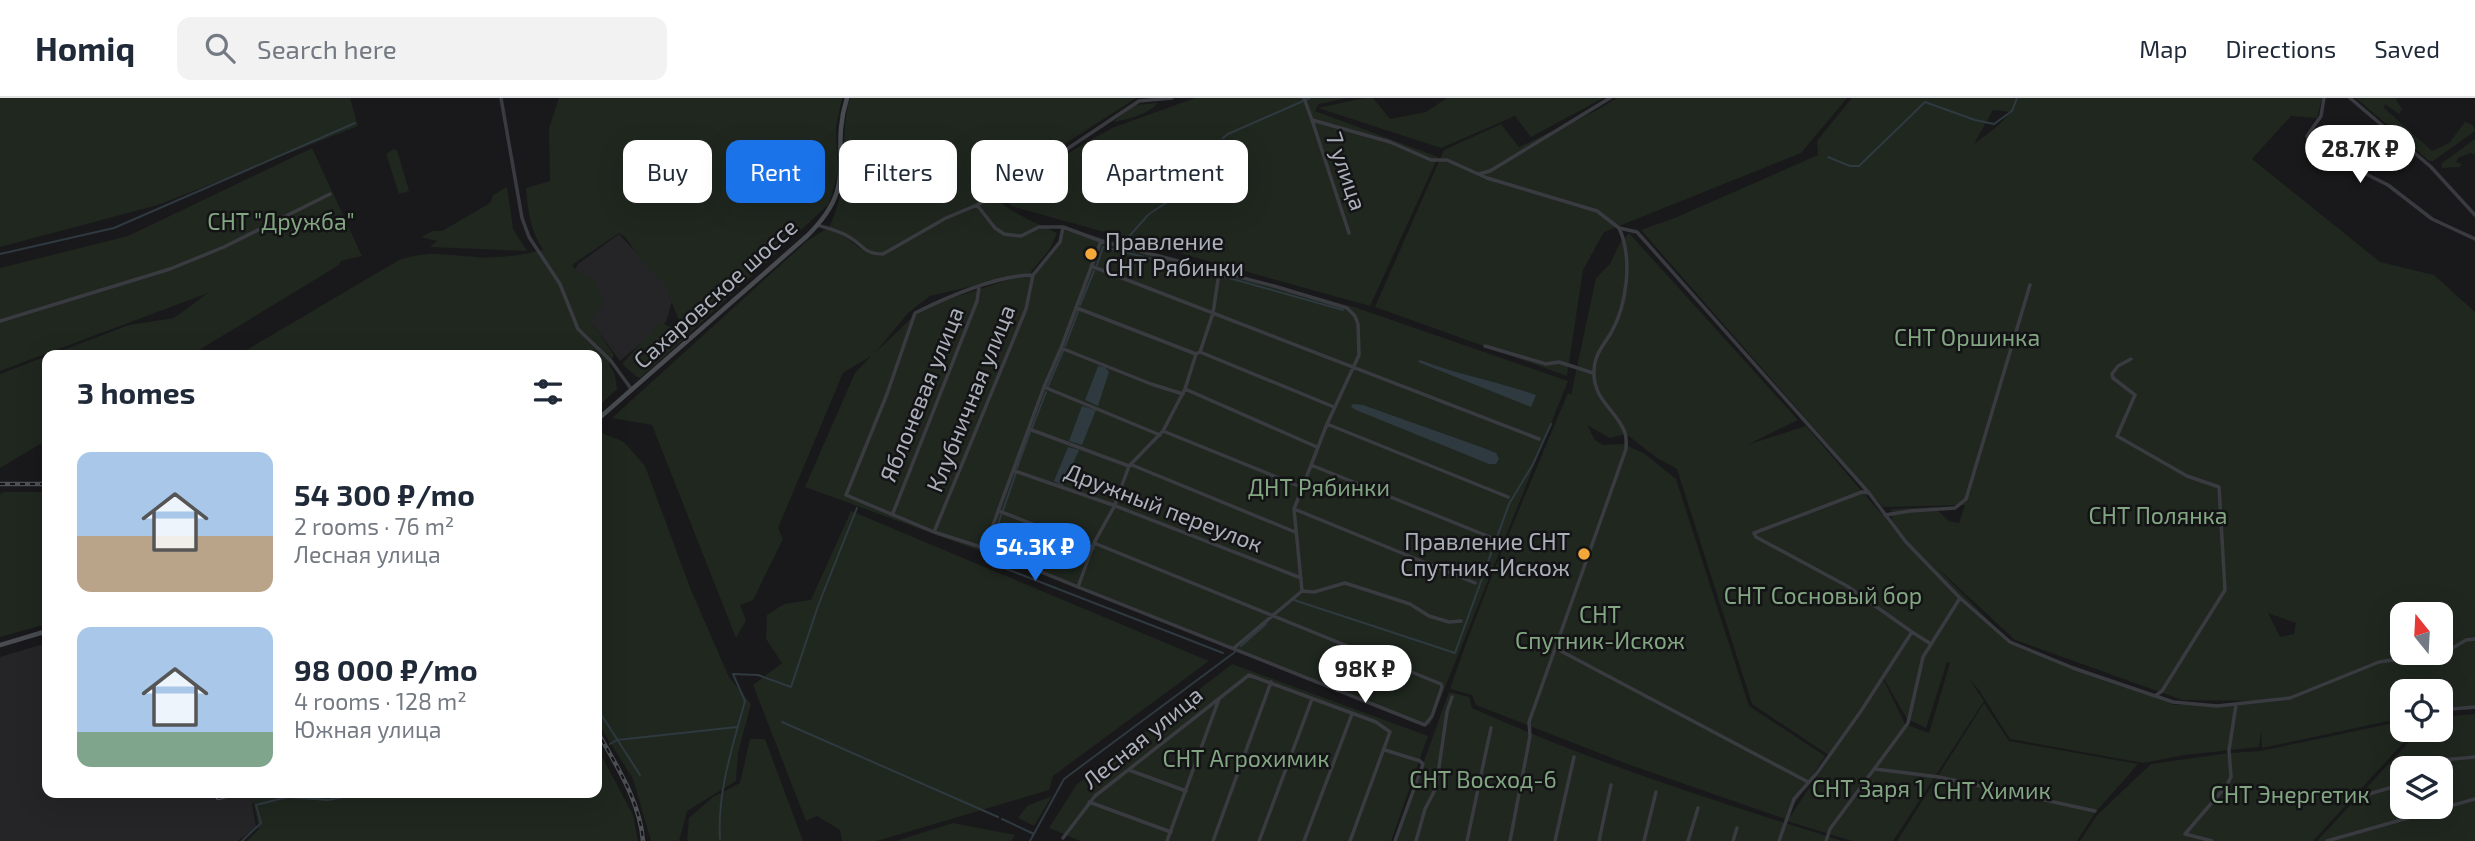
<!DOCTYPE html>
<html lang="en">
<head>
<meta charset="utf-8">
<style>
  :root { --surface:#fff; --page:#f2f2f3; --text:#1f2937; --muted:#747a83; --line:#e0e1e3; --accent:#1a73e8 }
  body { margin:0; font-family:"Exo 2",sans-serif; background:var(--page); color:var(--text); height:100vh; display:flex; flex-direction:column; font-size:26px; white-space:nowrap }
  * { box-sizing:border-box; margin:0 }
  p { font-size:23px; color:var(--muted) }
  .icon { flex:none; width:38px; height:38px; fill:none; stroke:currentColor; stroke-width:2; stroke-linecap:round; stroke-linejoin:round }
  .map { position:relative; flex:1; overflow:hidden }
  .panel { position:absolute; left:42px; top:252px; width:560px; height:448px; display:flex; flex-direction:column; background:var(--surface); border-radius:14px; box-shadow:0 7px 28px #0002 }
  .panel>* { flex:none }
  .top-card { position:absolute; left:623px; top:42px; width:665px; height:63px; display:flex; gap:14px }
  .needle { width:46px; rotate:342deg }
  .tools { position:absolute; left:2390px; top:504px; display:grid; gap:14px }
  .tools a { display:grid; place-items:center; width:63px; height:63px; border-radius:14px; background:var(--surface); box-shadow:0 7px 28px #0002; font-size:35px }
  .price { position:absolute; translate:-50% -60px; padding:0 16px; border-radius:24px; background:#fff; color:#222; font-size:23px; line-height:46px; filter:drop-shadow(0 2px 4px #0008) }
  .price::after { content:''; position:absolute; left:50%; top:42px; width:21px; height:16px; margin-left:-10px; background:inherit; clip-path:polygon(0 0,100% 0,50% 100%) }
  .price.selected { background:var(--accent); color:#fff }
  ul { padding:0; list-style:none }
  li { display:flex; align-items:center; gap:21px; height:175px; padding:0 35px }
  li span { display:grid; place-items:center; flex:none; width:196px; height:140px; border-radius:14px; color:#555 }
  li>.icon { margin-inline-start:auto }
  span .icon { width:84px; height:84px; fill:#fffc; stroke-width:1 }
  li b { font-size:30px }
  h2 { display:flex; justify-content:space-between; align-items:center; height:84px; padding:0 35px; font-size:30px }
  .tag { padding:0 24px; border-radius:14px; background:var(--surface); box-shadow:0 7px 28px #0002; font-size:24px; line-height:63px }
  .tag.selected { background:var(--accent); color:#fff }
  header { display:flex; align-items:center; gap:42px; box-sizing:border-box; height:98px; padding:0 35px; background:var(--surface); border-bottom:2px solid var(--line) }
  header strong { font-size:33px }
  nav { display:flex; gap:38px; margin-inline-start:auto; font-size:24px }
  .search { width:490px; height:63px; background:var(--page); display:flex; align-items:center; gap:18px; box-sizing:border-box; padding:0 24px; border-radius:14px; color:var(--muted); font-size:26px }
  .map>svg:first-child { display:block }
  .built { fill:#252528 }
  .green { fill:#1f271f; fill-rule:evenodd }
  .water { fill:#2f3940 }
  .lines { fill:none; stroke-linecap:round; stroke-linejoin:round }
  .stream { stroke:#2f3940; stroke-width:2 }
  .street { stroke:#3a3b40; stroke-width:3.5 }
  .secondary { stroke:#484b50; stroke-width:4.5 }
  .rail-casing { stroke:#4d5055; stroke-width:4.5 }
  .rail { stroke:#141416; stroke-width:2; stroke-dasharray:5; stroke-linecap:butt }
  .poi-dot { fill:#f3a839; stroke:#141416; stroke-width:2.5 }
  .labels { text-anchor:middle; dominant-baseline:central; stroke-width:5; stroke-linejoin:round; paint-order:stroke }
  .street-label { font-size:23px; fill:#abb1bb; stroke:#141416 }
  .park-label { font-size:23px; fill:#83a682; stroke:#141416 }
  .poi-label { font-size:23px; fill:#abb1bb; stroke:#141416; text-anchor:start }
</style>
</head>
<body>
<header>
<strong>Homiq</strong>
<div class="search"><svg class="icon" aria-label="search" viewBox="0 0 24 24"><circle cx="10" cy="10" r="6"/><path d="M15 15l6 6"/></svg>Search here</div>
<nav><a>Map</a><a>Directions</a><a>Saved</a></nav>
</header>
<div class="map">
<svg width="2475" height="743" viewBox="0 0 2475 743">
  <rect width="100%" height="100%" fill="#19191b"/>
  <path class="built" d="M619 136 674 196 666 224 620 263 588 220 570 180 578 166Z
    M47 545V695H285L252 705 256 729 238 743H0V559Z"/>
  <path class="green" d="M0 0H350L358 28 158 107 0 149Z
    M559 0H842L836 29 838 74 829 106 689 236 682 229 664 186 640 161 626 140 619 135 572 167 578 174 594 181 604 205 590 222 614 257 609 266 615 277 617 291 597 310V257H238L399 162C430 152 445 157 476 159 498 161 522 157 543 152 530 132 528 113 526 90L550 83 549 30Z
    M850 0H1136L991 94C1001 111 1039 126 1057 135L1050 151 1030 175 1035 174 1059 143 1065 130 1357 210 1568 283 1430 627 983 454 805 389 855 275 871 258 843 275 778 430 783 441 753 502 740 507 746 523 736 540 652 327 612 320 807 143 826 131C845 135 854 148 870 156L871 154C856 145 847 134 829 129 853 82 837 44 850 0ZM1026 176 922 210 875 255 908 215 930 198Z
    M1195 0H1347L1319 6 1315 13 1438 59 1370 208 1011 108 1005 99 1075 51 1112 30Z
    M1364 0H1373L1390 21 1426 14 1447 0H1603L1531 39 1515 18 1441 50 1318 10Z
    M1617 0H1847L1801 55 1604 134 1583 172 1567 278 1375 209 1444 52 1501 26 1519 49 1595 13Z
    M1852 0H2322L2317 20 2291 18 2252 61 2380 164 2434 177 2475 214V611L2441 613V593H2403V620L2262 650 2261 633 2259 649 2185 657 2143 665 2010 641 1979 592 1969 581 1984 603 1893 743H1852L1787 723 1883 581 1905 626 1929 635 1950 565 1947 564 1926 630 1907 621 1883 579 1829 657 1821 652 1752 606 1677 371 1657 360 1626 336 1610 340 1587 327 1595 342 1603 347 1624 346 1645 356 1676 381 1749 608 1825 658 1785 721 1630 667 1476 607 1472 597 1450 591C1484 491 1527 393 1568 295L1571 297 1596 180 1610 166 1620 145 1629 135 1798 322 1747 347 1806 328 1878 412 1897 431 1892 423 1891 411 1934 409 1949 423 1959 425 1965 407 1883 409 1641 132 1677 119 1818 57 1817 43ZM1993 12 2011 14 1999 27 1974 46ZM1932 465 2015 542 2182 602 2260 603 2261 605 2175 607 2009 543ZM2268 515 2296 525 2294 536 2280 539ZM2403 516H2441V555H2403Z
    M2356 0H2398L2396 2 2402 11 2399 16 2385 6 2384 10 2432 53 2449 45 2465 24 2473 27 2475 33 2433 63H2429Z
    M1158 5C1147 17 1129 21 1113 24L1134 7Z
    M2475 41V57L2471 55 2458 60 2456 64 2462 66 2459 69 2442 70V65Z
    M312 50 362 158 341 163 339 167 191 257H50L129 227 174 220 208 195 0 273V170L128 138Z
    M394 51 397 52 409 93 399 96 386 56Z
    M507 89 513 131 527 153 430 149 437 143 421 139 433 133H442L490 105 493 97Z
    M660 224 680 234 684 241 640 280 637 279 622 266Z
    M47 258V342L0 370V276Z
    M597 333 624 344 645 368 691 492 729 579 751 606 738 655 736 683 687 713 679 743H651L633 681 597 624Z
    M4 394H47V526L0 539V396Z
    M851 413 1209 563 1053 678 1049 692 877 743H842L840 732 817 718 806 723 753 587 782 565 766 541 767 517 784 506 811 502Z
    M1232 566 1428 638 1391 743H1080L1049 730 1077 686Z
    M1449 594 1469 599 1472 610C1592 664 1717 704 1842 743H1395Z
    M1984 605 2009 643 2138 666 2095 715 2077 743H1897Z
    M2475 616V743H2317L2420 632H2441V619ZM2403 670H2441V709H2403Z
    M2403 623V632H2415L2313 743H2080L2098 716 2151 666 2229 655 2260 653Z
    M750 641H765L803 743H687L689 720 713 699 740 685Z
    M597 649 633 717 638 743H247L259 731 253 703 281 695H597Z
    M1052 698 1034 728 1018 720 1027 708Z
    M953 725 1015 737 1011 743H896Z"/>
  <path class="water" d="M1420 262C1458 277 1497 283 1536 297L1531 309 1418 264Z
    M1098 268 1105 269 1109 274 1098 308 1085 302Z
    M1353 306 1363 307 1481 349 1496 355 1499 361 1496 366H1489L1356 312 1351 309Z
    M1082 308 1096 312 1082 347 1069 343Z
    M1068 349 1079 352 1063 388 1054 383Z"/>
  <g class="lines">
    <path class="stream" d="M1223 40 1228 36 1310 0
      M1828 59 1850 68H1859L1925 4 1975 22 1994 26 2012 13 2017 0
      M1123 145 1149 116 1172 101 1191 74 1201 68
      M0 156 114 130 355 25
      M1097 167 1103 149 1215 176
      M1222 178 1343 212
      M1080 207 1094 173
      M1065 248 1078 214
      M1048 288 1063 253
      M1032 330 1046 294
      M1017 370 1030 334
      M1003 412 1016 375
      M991 448 1001 417
      M988 454 986 463 1223 555
      M1294 502 1455 555 1509 406 1533 366 1551 326
      M1241 548 1266 526
      M597 610 640 677
      M782 624 998 719
      M610 646 617 642 737 629
      M1002 721 1034 736
      M720 741C717 694 733 647 745 603L733 576 758 577 791 589 818 508 857 410
      M242 743 261 725 256 707 287 699 328 702 365 695
      M1030 743 1064 681 1235 554"/>
    <path class="street" d="M501 0 522 120 529 139 560 186 578 231 611 263 632 292
      M1304 0 1312 22 1390 44 1431 62H1447L1487 80 1597 113 1619 130 1637 134 1869 395 1906 444 1960 500 2010 544 2073 570 2173 604 2217 608 2290 600 2379 564 2412 559 2436 560 2466 542 2475 541
      M2324 0 2321 18 2307 38 2310 46 2330 58 2388 87 2432 121 2475 141
      M2350 0 2431 69 2475 117
      M1312 22 1349 135
      M1479 76 1490 73 1610 0
      M977 107 995 130 1004 136 1021 138 1039 129H1063L1101 143 1274 188 1347 210 1355 218 1358 226 1359 257 1327 326 1294 411 1302 493 1234 550
      M817 127C828 130 840 133 849 139 864 147 863 156 883 156L946 120 977 107 1034 73 1139 3 1172 0
      M1091 168 1539 341
      M1033 177C998 177 947 199 915 215L887 296 846 397 934 434 984 450 1078 489 1425 627 1432 618 1442 589 1441 586 1094 445
      M1077 210 1196 256
      M0 223 170 171 224 149 330 96
      M1485 248 1546 266 1559 264 1593 275
      M1061 250 1151 286 1183 296
      M1200 254 1334 309
      M2131 261 2118 268 2112 276 2113 280 2135 297 2117 338 2187 378 2219 389 2225 492 2162 593 2155 598
      M1044 289 1160 337
      M1185 291 1317 349
      M1327 326 1508 399
      M1029 331 1129 368 1132 367 1295 434
      M1163 333 1301 389
      M1311 367 1490 439
      M1015 373 1113 407 1301 480
      M1869 395 1862 394 1754 435 1756 439 1847 488 1912 534
      M1294 411 1475 485
      M999 413 1093 450
      M893 415 977 203 979 190
      M1885 417 1910 413 1955 410 1966 401 2030 187
      M934 434 1026 211 1033 177 1060 144 1063 129
      M983 454 1044 289 1061 250 1101 143
      M1078 489 1094 445 1114 409 1129 368 1163 333 1185 291 1196 256 1200 254 1213 215 1219 175
      M1302 493 1314 494 1345 485 1410 506 1429 518 1449 524 1461 523
      M1557 551 1808 684
      M2441 612 2475 609
      M1385 652 1420 663 1423 666 1395 743
      M2417 670 2420 664 2475 659
      M1875 671 1939 679 2095 713
      M1129 672 1186 693
      M2345 703 2403 686
      M1089 704 1171 734
      M1063 740 1095 698 1249 577 1376 624 1390 634 1350 743
      M1167 743 1219 601
      M1213 743 1271 584
      M1259 743 1312 601
      M1304 743 1352 616
      M1416 743 1425 711 1436 690 1447 614 1452 599
      M1467 743 1491 630
      M1510 743 1530 638 1529 624 1626 351C1626 346 1627 340 1625 335 1618 313 1593 303 1594 274 1594 257 1603 248 1611 235 1627 207 1633 160 1619 130
      M1555 743 1574 659
      M1599 743 1611 687
      M1644 743 1656 694
      M1688 743 1698 710
      M1733 743 1737 730
      M1779 743 1794 701 1817 675 1861 613 1912 534 1931 546
      M1826 743 1830 731 1908 625 1923 559 1960 500
      M2212 743 2185 736 2227 687 2231 679 2229 652 2236 607
      M2327 743 2475 701"/>
    <path class="secondary" d="M597 322 807 138C862 84 828 60 847 0
      M0 547 47 533"/>
    <g class="rail-casing">
      <path id="rail" d="M0 386H47
        M597 633C616 667 640 703 643 743
        M194 697 200 695
        M218 700 237 695"/>
    </g>
    <use href="#rail" class="rail"/>
  </g>
  <g class="poi-dot">
    <circle cx="1091" cy="156" r="7"/>
    <circle cx="1584" cy="456" r="7"/>
  </g>
  <g class="labels">
    <g class="street-label">
      <text transform="translate(1347 73) rotate(71)">7 улица</text>
      <text transform="translate(715 195) rotate(-42)">Сахаровское шоссе</text>
      <text transform="translate(921 296) rotate(-68)">Яблоневая улица</text>
      <text transform="translate(970 300) rotate(-68)">Клубничная улица</text>
      <text transform="translate(1164 409) rotate(21)">Дружный переулок</text>
      <text transform="translate(1142 639) rotate(-39)">Лесная улица</text>
    </g>
    <g class="park-label">
      <text x="281" y="123">СНТ "Дружба"</text>
      <text x="1967" y="239">СНТ Оршинка</text>
      <text x="1319" y="389">ДНТ Рябинки</text>
      <text x="2158" y="417">СНТ Полянка</text>
      <text x="1823" y="497">СНТ Сосновый бор</text>
      <text x="1600" y="516">СНТ<tspan x="1600" dy="26">Спутник-Искож</tspan></text>
      <text x="1246" y="660">СНТ Агрохимик</text>
      <text x="1483" y="681">СНТ Восход-6</text>
      <text x="1868" y="690">СНТ Заря 1</text>
      <text x="1992" y="692">СНТ Химик</text>
      <text x="2290" y="696">СНТ Энергетик</text>
    </g>
    <g class="poi-label">
      <text x="1105" y="143">Правление<tspan x="1105" dy="26">СНТ Рябинки</tspan></text>
      <text x="1570" y="443" text-anchor="end">Правление СНТ<tspan x="1570" dy="26">Спутник-Искож</tspan></text>
    </g>
  </g>
</svg>
<div class="tools">
<a><svg class="needle" viewBox="-14 -14 28 28"><path d="M0-13l5 13h-10z" fill="#e53935"/><path d="M0 13l5-13h-10z" fill="#747a83"/></svg></a>
<a><svg class="icon" aria-label="locate" viewBox="0 0 24 24"><circle cx="12" cy="12" r="6"/><path d="M12 2v4M12 18v4M2 12h4M18 12h4"/></svg></a>
<a><svg class="icon" aria-label="layers" viewBox="0 0 24 24"><path d="M12 4l9 5-9 5-9-5zM3 14l9 5 9-5"/></svg></a>
</div>
<b class="price" style="left:2360px;top:87px">28.7K ₽</b>
<b class="price selected" style="left:1035px;top:485px">54.3K ₽</b>
<b class="price" style="left:1365px;top:607px">98K ₽</b>
<div class="top-card">
<a class="tag">Buy</a>
<a class="tag selected">Rent</a>
<a class="tag">Filters</a>
<a class="tag">New</a>
<a class="tag">Apartment</a>
</div>
<section class="panel">
<h2>3 homes<svg class="icon" aria-label="filters" viewBox="0 0 24 24"><path d="M4 7h16M4 17h16"/><circle cx="9" cy="7" r="2"/><circle cx="15" cy="17" r="2"/></svg></h2>
<ul>
<li><span style="background:linear-gradient(#a9c7e8 60%,#b9a48a 0)"><svg class="icon" aria-label="home" viewBox="0 0 24 24"><path d="M3 11l9-7 9 7M6 9v11h12V9"/></svg></span><div><b>54 300 ₽/mo</b><p>2 rooms · 76 m²</p><p>Лесная улица</p></div></li>
<li><span style="background:linear-gradient(#a9c7e8 75%,#7fa58c 0)"><svg class="icon" aria-label="home" viewBox="0 0 24 24"><path d="M3 11l9-7 9 7M6 9v11h12V9"/></svg></span><div><b>98 000 ₽/mo</b><p>4 rooms · 128 m²</p><p>Южная улица</p></div></li>
</ul>
</section>
</div>
</body>
</html>
